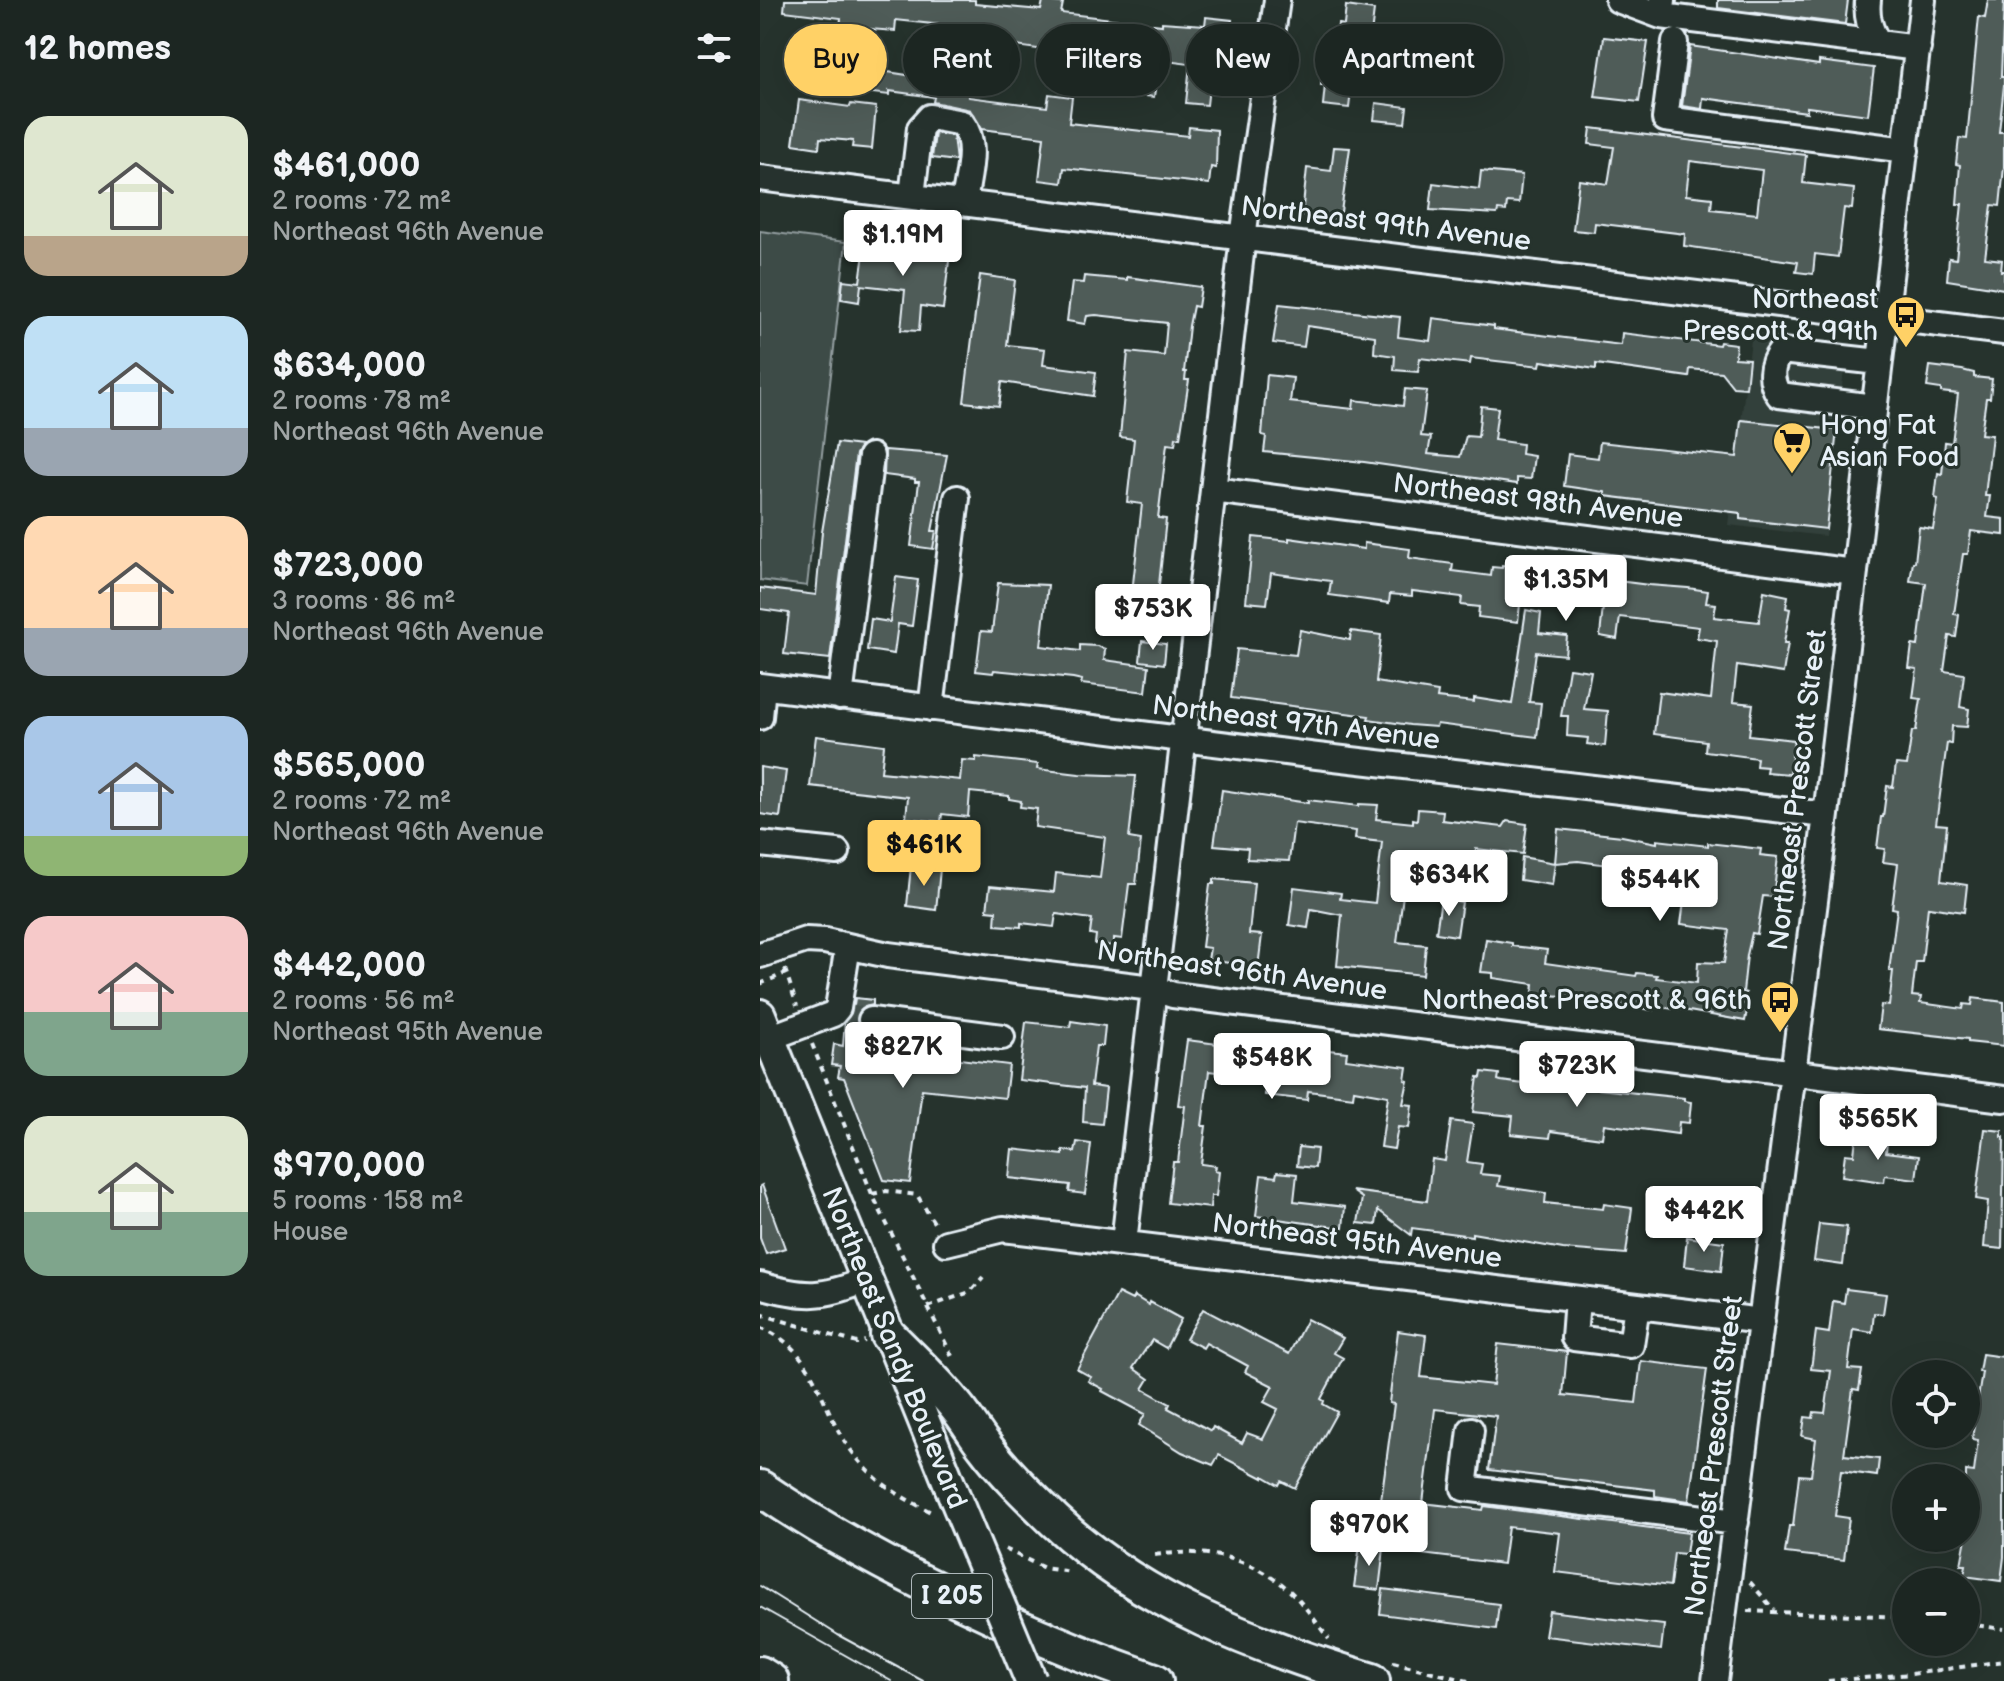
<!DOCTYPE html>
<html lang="en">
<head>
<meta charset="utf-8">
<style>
  :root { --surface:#1c2622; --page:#252e2a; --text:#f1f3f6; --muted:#a0a5a5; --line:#3a4340; --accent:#ffd166 }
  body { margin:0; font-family:"Balsamiq Sans",sans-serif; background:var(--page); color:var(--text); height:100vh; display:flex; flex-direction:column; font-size:30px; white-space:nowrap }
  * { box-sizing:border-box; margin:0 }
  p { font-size:26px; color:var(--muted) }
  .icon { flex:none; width:44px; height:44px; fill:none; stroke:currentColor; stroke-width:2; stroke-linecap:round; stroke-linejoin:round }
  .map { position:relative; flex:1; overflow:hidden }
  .side { display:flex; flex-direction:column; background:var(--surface); width:760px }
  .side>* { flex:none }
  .hud { position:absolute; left:24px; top:24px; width:760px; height:72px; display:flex; gap:16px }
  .controls { position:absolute; left:1132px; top:1360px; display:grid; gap:16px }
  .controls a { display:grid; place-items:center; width:88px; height:88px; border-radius:50%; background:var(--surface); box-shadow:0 8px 32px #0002,0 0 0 2px var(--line); font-size:40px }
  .price { position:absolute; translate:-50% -68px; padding:0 18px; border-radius:8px; background:#fff; color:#222; font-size:26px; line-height:52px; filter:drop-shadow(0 2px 4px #0008) }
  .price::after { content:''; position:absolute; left:50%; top:48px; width:24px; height:18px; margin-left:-12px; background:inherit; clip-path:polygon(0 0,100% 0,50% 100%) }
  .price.current { background:var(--accent); color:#111 }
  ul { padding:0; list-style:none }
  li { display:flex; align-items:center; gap:24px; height:200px; padding:0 24px }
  li span { display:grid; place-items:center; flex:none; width:224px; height:160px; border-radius:24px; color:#555 }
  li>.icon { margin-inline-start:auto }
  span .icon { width:96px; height:96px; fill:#fffc; stroke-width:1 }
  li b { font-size:34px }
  h2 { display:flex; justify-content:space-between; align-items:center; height:96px; padding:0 24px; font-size:34px }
  .tag { padding:0 28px; border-radius:36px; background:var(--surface); box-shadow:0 8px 32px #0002,0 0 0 2px var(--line); font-size:28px; line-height:72px }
  .tag.current { background:var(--accent); color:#111 }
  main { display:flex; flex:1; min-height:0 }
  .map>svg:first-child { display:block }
  .built { fill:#333f3a }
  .green { fill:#3e4b47; stroke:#939ea0; stroke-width:2 }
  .building { fill:#505c59; stroke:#e8f1f8; stroke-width:2; fill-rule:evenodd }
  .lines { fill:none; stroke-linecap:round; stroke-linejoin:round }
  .minor-tunnel { stroke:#43504b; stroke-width:24; stroke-dasharray:24 12; stroke-linecap:butt }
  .minor-casing { stroke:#e8f1f8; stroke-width:30 }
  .major-casing { stroke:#e8f1f8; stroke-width:36 }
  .highway-casing { stroke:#e8f1f8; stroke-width:40 }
  .path { stroke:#e8f1f8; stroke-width:4; stroke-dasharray:6 6; stroke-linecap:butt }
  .minor { stroke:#26332d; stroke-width:24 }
  .major { stroke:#26332d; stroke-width:30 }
  .highway { stroke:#26332d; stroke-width:34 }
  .tram { stroke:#e8f1f8; stroke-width:2 }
  .major-bridge-casing { stroke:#e8f1f8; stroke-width:36; stroke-linecap:butt }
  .major-bridge { stroke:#26332d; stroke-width:30 }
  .labels { text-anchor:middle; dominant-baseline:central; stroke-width:6; stroke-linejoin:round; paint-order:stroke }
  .shield { fill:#26332d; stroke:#aeb8bb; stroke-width:2 }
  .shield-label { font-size:26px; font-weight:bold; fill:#e8f1f8 }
  .street-label { font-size:28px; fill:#e8f1f8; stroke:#26332d }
  .poi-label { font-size:28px; fill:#e8f1f8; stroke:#26332d; text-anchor:end }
</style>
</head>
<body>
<main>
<section class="side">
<h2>12 homes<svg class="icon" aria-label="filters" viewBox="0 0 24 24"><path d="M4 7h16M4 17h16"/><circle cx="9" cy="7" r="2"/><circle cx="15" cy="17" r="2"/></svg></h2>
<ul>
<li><span style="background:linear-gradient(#dfe7d0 75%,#b9a48a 0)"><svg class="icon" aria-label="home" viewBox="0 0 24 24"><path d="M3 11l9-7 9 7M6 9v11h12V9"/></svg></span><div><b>$461,000</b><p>2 rooms · 72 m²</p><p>Northeast 96th Avenue</p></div></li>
<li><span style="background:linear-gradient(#bfe0f5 70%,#9aa5b1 0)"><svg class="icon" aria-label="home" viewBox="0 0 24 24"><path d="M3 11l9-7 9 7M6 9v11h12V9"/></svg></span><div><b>$634,000</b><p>2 rooms · 78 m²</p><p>Northeast 96th Avenue</p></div></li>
<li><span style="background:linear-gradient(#ffd9b3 70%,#9aa5b1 0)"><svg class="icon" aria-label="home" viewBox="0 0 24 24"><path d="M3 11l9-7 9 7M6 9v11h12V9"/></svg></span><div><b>$723,000</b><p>3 rooms · 86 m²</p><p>Northeast 96th Avenue</p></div></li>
<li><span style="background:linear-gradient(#a9c7e8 75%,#8fb573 0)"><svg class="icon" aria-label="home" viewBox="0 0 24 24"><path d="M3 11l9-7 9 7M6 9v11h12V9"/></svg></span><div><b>$565,000</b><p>2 rooms · 72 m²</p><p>Northeast 96th Avenue</p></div></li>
<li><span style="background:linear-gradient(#f6c9c9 60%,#7fa58c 0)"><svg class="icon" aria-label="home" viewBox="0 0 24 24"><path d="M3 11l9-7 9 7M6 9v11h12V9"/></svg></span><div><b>$442,000</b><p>2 rooms · 56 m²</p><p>Northeast 95th Avenue</p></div></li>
<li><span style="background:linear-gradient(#dfe7d0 60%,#7fa58c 0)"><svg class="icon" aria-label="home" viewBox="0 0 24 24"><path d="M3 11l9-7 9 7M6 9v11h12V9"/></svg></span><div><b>$970,000</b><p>5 rooms · 158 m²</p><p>House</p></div></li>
</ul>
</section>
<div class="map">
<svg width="1244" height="1681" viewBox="0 0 1244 1681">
  <rect width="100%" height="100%" fill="#26332d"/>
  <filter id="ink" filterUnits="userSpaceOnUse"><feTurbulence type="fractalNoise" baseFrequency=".0125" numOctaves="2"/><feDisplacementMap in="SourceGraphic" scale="16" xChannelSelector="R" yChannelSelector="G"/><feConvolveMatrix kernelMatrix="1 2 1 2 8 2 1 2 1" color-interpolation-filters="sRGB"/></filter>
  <g filter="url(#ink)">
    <path class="built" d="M992 332 1087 343 1065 536 968 525Z"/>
    <path class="green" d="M0 231 86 242 47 586 0 580Z"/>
    <path class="building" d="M25 0H215V4L281 10 283 1 303 3 301 13 402 25V22L445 25 446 17 472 20 464 80 450 78 447 105 426 103 430 64 399 60 394 97 377 95 382 53 347 49 344 69 324 67V72L305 69 307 53 190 37 191 26 136 20 135 31 110 29 107 48 78 46 81 18 24 11Z
      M958 0H1088L1085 24 958 8Z
      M1228 0H1244L1241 77H1244V85L1239 132H1244V167L1240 206 1232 205 1225 258 1242 260 1241 271H1244V289L1187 280 1189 258 1196 259 1202 204H1197L1200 165 1196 164 1199 138 1207 139 1219 17 1225 18Z
      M586 6 614 10 609 50 596 49 589 108 563 105 565 85H561L563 65 573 66 578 24 584 25Z
      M844 37 888 42 879 102 835 97Z
      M930 46 1059 65V61L1114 68 1108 115 1047 107V112L943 98 942 109 922 106Z
      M115 70 160 77 161 73 183 76 182 79 209 84 208 97 287 107 289 94 312 97 309 123 428 136 429 127 457 130 456 168 451 167 449 184 304 168 302 183 279 180 284 137 222 129 210 110 173 102 174 97 129 91V95L112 93Z
      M39 100 90 107 91 104 116 107 112 149 92 147 93 141 60 138 59 148 33 144Z
      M616 103 647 107 645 123 614 120Z
      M831 128 1046 155 1043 183 1094 189 1092 209 1084 208 1078 257 1055 254 1053 274 1036 272 1038 262 924 246 925 234 835 223 834 232 813 230 819 180 848 184 854 147 829 144ZM930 161 1002 170 997 214 951 209 952 198 926 195Z
      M175 133 193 136 196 161 172 158Z
      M574 147 590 148 580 219 542 215 547 168 571 171Z
      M721 171 762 175 759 203 747 202 746 211 738 210 737 214 670 210 673 183 719 189Z
      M106 239 129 242 128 248 190 253 183 309 161 306 159 331 141 330 145 290 101 285 99 302 81 299 83 280 100 282Z
      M220 275 255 280 247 345 285 349 283 365 336 372 333 396 242 382 239 406 204 402Z
      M324 276 367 280V277L441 287 438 307 433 306 429 326 424 372H426L425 380H429L420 438 416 437 415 445 407 444 398 518 406 519 395 622 369 619 382 504 367 502 374 439 360 437 368 352 404 356 407 323 336 315 327 316 325 324 307 321 312 282 323 283Z
      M519 304 640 317 638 337 670 341 673 318 734 326V329L861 345 862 333 959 345 960 342 976 344 975 358 989 359 986 388 973 387 961 372 930 369 929 377 836 364V369L781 361 780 366 711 358 710 364 660 358 658 372 634 370 635 356 614 353 615 336 547 326 544 347 513 343Z
      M1170 366 1202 370 1214 373V377L1232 379 1230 398H1226L1221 434 1232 435 1225 496H1230L1227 517 1244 519V535L1211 531 1208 554H1203L1194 614 1199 615 1196 637 1189 636 1184 671 1204 674 1200 707 1209 709 1207 727 1192 726 1191 744 1187 743 1176 824 1187 825 1181 881 1207 885 1204 912 1168 907 1162 962H1156L1152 996 1161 997 1160 1003 1203 1009 1204 1004 1212 1005 1213 998 1244 1002V1046L1208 1042V1039L1118 1029 1121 1005 1129 1006 1133 971H1129L1137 909 1132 908 1138 864 1123 862 1125 849 1117 848 1121 817H1123L1127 786 1133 787 1136 764 1147 765 1152 731H1156L1161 699 1153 698 1157 669 1149 668 1152 645 1158 646 1166 583 1150 581 1153 562H1155L1159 527 1173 529 1178 499 1175 498 1178 473 1182 474 1185 442 1192 443 1198 394 1181 392V389L1167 387Z
      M507 375 533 378 530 402 593 409 594 400 643 406 645 389 667 391 661 436 671 437 668 454 700 457 706 436 718 437 721 406 738 408 734 440 762 444 761 454 774 456 771 479 757 478V484L604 462 504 452 506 436 502 435Z
      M981 420 1077 430 1066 529 980 519V513L845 496V492L804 486 808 454 838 458 840 442 977 457Z
      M77 443 101 446 96 454 70 659 24 654 29 613 0 609V588L56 595 62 532Z
      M125 450 187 455 172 531H176L173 549 151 546 159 482H155V479L124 475Z
      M493 537 529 541V538L604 549V543L650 549 649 558 693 564 692 571 731 576 732 567 742 568V565L796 570V573L889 585 928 588 948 591 946 603 956 604 954 617 999 622 1004 591 1028 596 1026 608 1030 609 1024 643H1028L1023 673 977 666 973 702 993 704 989 735 1034 740 1030 774 1006 772 1007 767 996 766 997 758 945 751 946 741 894 734 899 692 951 699 957 641 937 638 939 627 860 617 857 639 840 636 843 607 816 604 817 602 761 596 758 622 718 617 719 607 701 605 702 597 652 591V596L630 594 629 603 569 595 571 581 511 573 507 604 486 602Z
      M136 577 158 580 152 626 138 624 134 654 107 650 111 619 130 622Z
      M238 583 288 585 281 646 320 651V645L337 646 345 649 344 660 389 666 386 692 321 684 322 680 313 678 234 670 233 673 216 671 221 631 232 632Z
      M766 610 781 613 779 633 807 636 805 655 776 652 769 702 781 703 777 737 677 724 676 727 650 725 608 719 609 716 471 698 477 649 536 655 540 630 590 640 591 631 621 635 616 682 678 692 677 698 714 702V698L752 704Z
      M382 641 406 644 404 664 380 661Z
      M809 668 831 671 824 709 848 711 845 746 827 744 828 738 807 736 808 716H801Z
      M56 736 124 745 121 772 200 780 202 760 216 761V757L278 764 277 769 319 774 376 776 369 838 381 840 376 884H369L362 939 354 938V946L335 944 336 935 330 934 332 919 296 914 294 927 261 923V927L235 925 236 911 227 910 230 886 294 892 296 873 340 878 345 837 275 827 277 809 260 807 261 801 249 799V796L210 792 208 817 182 814 181 822 146 818 148 797 50 786Z
      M0 767 26 771 20 817 0 814Z
      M462 790 548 803V800L599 806V804L618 805 616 819 653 823V819L657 820 658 809 683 811 682 820 743 827 747 821 767 824 763 854 716 849 713 870 658 862 655 889 644 887 637 942 666 945 663 975 577 966 582 915 551 909 548 928 529 925 534 887 581 893 580 899 615 903 622 842 595 839 596 831 534 823 529 861 487 859 488 848 454 845Z
      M798 829 862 836 897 843V840L948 846V843L1001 849 1000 855 1018 857 1013 897 1003 896 997 934 992 933 987 955 983 992 986 993 984 1004 988 1005 985 1021 929 1011 893 1006V1010L843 1003V1000L780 994 773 992 774 984 733 978V973L721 972 726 939 752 943V946L787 950 785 963 876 976 877 973 897 975 896 978 937 983 938 962 964 963 969 930 921 924 926 886 886 883 885 897 861 894 864 867 818 861 795 863Z
      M762 857 795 863 792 885 760 880Z
      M151 866 180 869 176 910 147 906Z
      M454 879 494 883 489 934 502 935 498 967 448 960 450 948 442 947 450 884H454Z
      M681 899 702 902 697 936 676 933Z
      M95 998 113 1000V1005L105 1007 96 1017 98 1026 109 1035 107 1048 166 1055 168 1042 185 1045 183 1057 249 1065 245 1098 162 1089 150 1183 124 1180 84 1078 78 1077 80 1066 71 1065 74 1044 83 1046 85 1022 93 1011Z
      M311 1021 345 1026 343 1046H336L331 1086 346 1088 342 1124 323 1122 325 1088 259 1080 266 1022 310 1027Z
      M427 1040 504 1050 503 1055 558 1062 559 1055 569 1057V1050L587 1052 586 1059 647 1067 645 1080 648 1081 643 1104 652 1105 649 1128 638 1127 634 1149 621 1147 628 1096 594 1090 593 1097 548 1091 547 1100 505 1095 507 1078 449 1071 442 1126H446L441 1164 456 1166 455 1171 459 1172 456 1196H451L450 1208 408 1203 413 1162H418L425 1106 418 1105Z
      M722 1072 739 1074 738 1080 741 1081 810 1090V1087L820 1088 821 1084 839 1086V1089L924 1098V1101L931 1102 929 1123 919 1122 918 1134 844 1124 842 1138 791 1131 790 1138 751 1134 753 1116 713 1112 718 1077 721 1078Z
      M691 1121 713 1124 707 1162 722 1164 720 1174 740 1176 738 1186 786 1193 785 1203 843 1209 844 1204 872 1208 866 1254 803 1249 712 1233V1236L652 1228 651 1235 618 1210 616 1225 598 1223 602 1198 592 1191 667 1201 672 1159 685 1161Z
      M1225 1129 1242 1131V1137H1244L1242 1249 1224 1247 1228 1201 1216 1199Z
      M1096 1137 1127 1141 1126 1152 1159 1156 1156 1179 1125 1175 1124 1182 1082 1176 1085 1154 1094 1155Z
      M317 1142 331 1144 325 1194 309 1192 310 1185 249 1178 252 1149 303 1155V1150L315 1152Z
      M539 1147 557 1149 555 1168 537 1166Z
      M517 1172 537 1174 534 1201 585 1207 583 1228 496 1216 501 1175 516 1177Z
      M2 1185 25 1248 6 1254 0 1238V1186Z
      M1059 1224 1087 1227 1083 1265 1054 1261Z
      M927 1237 964 1242 961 1271 924 1266Z
      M1086 1289 1126 1294 1123 1314 1114 1313 1112 1332 1093 1329 1088 1369 1102 1370 1099 1390 1093 1389 1084 1455 1119 1459 1117 1476 1081 1471 1075 1516 1089 1518 1084 1560 1025 1553 1029 1526H1033L1039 1475 1051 1476 1056 1439 1042 1436 1045 1417 1053 1418 1054 1412 1065 1413 1071 1371 1051 1369 1056 1331 1069 1333 1073 1301 1084 1303Z
      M358 1293 372 1300 374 1296 389 1305 390 1302 421 1319 406 1348 392 1340 373 1368 389 1379 383 1389 410 1404 408 1408 451 1431 453 1427 482 1443 487 1433 503 1439 518 1409 504 1402 513 1386 485 1372 488 1366 446 1343 443 1348 426 1339 443 1309 529 1354 547 1319 583 1338 574 1353 583 1358 561 1399 564 1401 563 1404 577 1412 535 1488 521 1481 519 1485 503 1476V1478L459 1455 453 1465 422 1452 379 1425 385 1414 342 1391 343 1389 328 1381 331 1377 317 1369Z
      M638 1331 666 1335 661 1377 733 1385 738 1344 807 1352 803 1395 876 1403 881 1361 947 1369 929 1501 895 1496V1490L729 1470 736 1416 675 1409 663 1503 723 1510 724 1506 929 1533 926 1554 914 1553 910 1586 795 1572 800 1533 748 1527 743 1564 628 1550 632 1517 619 1515 634 1404 629 1403Z
      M1222 1354 1244 1357V1557L1241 1581 1204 1576 1206 1565H1201L1206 1538V1471L1214 1472 1218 1440 1212 1439 1222 1372H1219Z
      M600 1545 624 1548 619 1590 594 1587Z
      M623 1589 739 1604 736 1629 620 1614Z
      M789 1611 904 1625 901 1650 785 1636Z"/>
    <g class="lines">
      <path class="minor-tunnel" d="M86 1017 111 1020"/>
      <g class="minor-casing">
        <path id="minor" d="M858 0 901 16
          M903 0 901 16 1158 48
          M1108 0C1106 17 1110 29 1118 43
          M915 42 905 119 1146 150
          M0 178 1244 332
          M152 196 160 128 170 117 202 123C219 144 207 178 204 203
          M1114 407 1019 395C1009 380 1010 365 1021 351L1119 362
          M453 490 1095 572
          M0 686 557 756 1066 815
          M80 697 111 456
          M171 708 197 498
          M0 717 3 687
          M0 844 77 852
          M0 955 46 940 65 941 128 955 392 988 413 995 1244 1099
          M111 1020 242 1037
          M9 1038 73 1014 78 1008 88 946
          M364 1242 483 237 517 0
          M186 1243 243 1229 1002 1321
          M0 1285C45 1298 63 1298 106 1280
          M817 1299 814 1338 871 1345 877 1306
          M711 1430 704 1488 976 1522
          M955 1681 1066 815 1163 0"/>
      </g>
      <g class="major-casing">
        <path id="major" d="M0 1015 191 1488"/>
      </g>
      <g class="highway-casing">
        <path id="highway" d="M128 1335C152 1359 178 1383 199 1410 208 1421 215 1434 224 1445 244 1472 270 1497 295 1521 384 1604 497 1646 612 1681
          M0 1488C114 1566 264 1635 395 1681
          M0 1674 11 1681"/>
      </g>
      <path class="path" d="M25 969 37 1006
        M0 984 26 973
        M52 1044 112 1194 194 1360
        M112 1194 126 1191 157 1195 176 1226
        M168 1307 210 1292 223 1277
        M0 1314 97 1343 105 1341
        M0 1327C59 1352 58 1405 90 1449 114 1482 137 1495 173 1513
        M245 1549 284 1568 311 1572
        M395 1555C450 1547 506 1560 542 1604 552 1615 560 1628 569 1639
        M990 1582 1014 1610
        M987 1611 1146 1617
        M1206 1624 1244 1629
        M633 1662 708 1681
        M1068 1681 1151 1674 1244 1661"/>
      <use href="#minor" class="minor"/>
      <use href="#major" class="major"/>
      <use href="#highway" class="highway"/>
      <path class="tram" d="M0 1586 78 1635 163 1681
        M0 1607 131 1681"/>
      <g class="major-bridge-casing">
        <path id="major-bridge" d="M191 1488 271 1681"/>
      </g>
      <use href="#major-bridge" class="major-bridge"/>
    </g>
  </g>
  <defs>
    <g id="bus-pin" transform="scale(2)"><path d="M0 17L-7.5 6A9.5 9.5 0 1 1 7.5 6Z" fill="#ffd166" stroke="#26332d"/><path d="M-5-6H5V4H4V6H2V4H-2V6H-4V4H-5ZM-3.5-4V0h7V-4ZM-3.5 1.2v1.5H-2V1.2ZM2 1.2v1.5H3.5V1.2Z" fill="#111"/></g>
    <g id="supermarket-pin" transform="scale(2)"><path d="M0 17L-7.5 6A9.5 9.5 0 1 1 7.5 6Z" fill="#ffd166" stroke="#26332d"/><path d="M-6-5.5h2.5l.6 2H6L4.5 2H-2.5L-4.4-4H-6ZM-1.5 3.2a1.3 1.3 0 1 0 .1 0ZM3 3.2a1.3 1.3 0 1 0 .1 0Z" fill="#111"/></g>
  </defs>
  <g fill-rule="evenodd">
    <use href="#bus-pin" x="1146" y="315"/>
    <use href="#supermarket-pin" x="1032" y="441"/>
    <use href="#bus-pin" x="1020" y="1000"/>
  </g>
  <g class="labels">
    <rect class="shield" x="152" y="1574" width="80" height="44" rx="6"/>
    <g class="shield-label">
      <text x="192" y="1596">I 205</text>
    </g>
    <g class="street-label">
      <text transform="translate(626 224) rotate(7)">Northeast 99th Avenue</text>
      <text transform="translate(778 501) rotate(7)">Northeast 98th Avenue</text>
      <text transform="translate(536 723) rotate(7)">Northeast 97th Avenue</text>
      <text transform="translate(1038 790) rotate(-83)">Northeast Prescott Street</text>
      <text transform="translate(482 971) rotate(8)">Northeast 96th Avenue</text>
      <text transform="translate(597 1241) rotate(7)">Northeast 95th Avenue</text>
      <text transform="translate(134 1348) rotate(68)">Northeast Sandy Boulevard</text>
      <text transform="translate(954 1456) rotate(-83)">Northeast Prescott Street</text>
    </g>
    <g class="poi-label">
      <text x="1118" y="299">Northeast<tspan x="1118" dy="32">Prescott &amp; 99th</tspan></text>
      <text x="1060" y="425" text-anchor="start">Hong Fat<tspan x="1060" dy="32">Asian Food</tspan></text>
      <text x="992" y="1000">Northeast Prescott &amp; 96th</text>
    </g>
  </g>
</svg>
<div class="controls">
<a><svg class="icon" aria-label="locate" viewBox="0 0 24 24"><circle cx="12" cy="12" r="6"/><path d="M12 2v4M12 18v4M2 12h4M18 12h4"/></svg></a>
<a>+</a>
<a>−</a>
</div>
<b class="price" style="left:143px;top:278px">$1.19M</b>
<b class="price" style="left:806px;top:623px">$1.35M</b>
<b class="price" style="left:393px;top:652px">$753K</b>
<b class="price current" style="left:164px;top:888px">$461K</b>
<b class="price" style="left:689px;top:918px">$634K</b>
<b class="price" style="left:900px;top:923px">$544K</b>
<b class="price" style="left:143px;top:1090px">$827K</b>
<b class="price" style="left:512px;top:1101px">$548K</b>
<b class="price" style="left:817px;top:1109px">$723K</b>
<b class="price" style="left:1118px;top:1162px">$565K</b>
<b class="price" style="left:944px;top:1254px">$442K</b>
<b class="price" style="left:609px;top:1568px">$970K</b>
<div class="hud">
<a class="tag current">Buy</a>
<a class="tag">Rent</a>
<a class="tag">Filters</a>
<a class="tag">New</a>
<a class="tag">Apartment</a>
</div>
</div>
</main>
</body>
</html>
